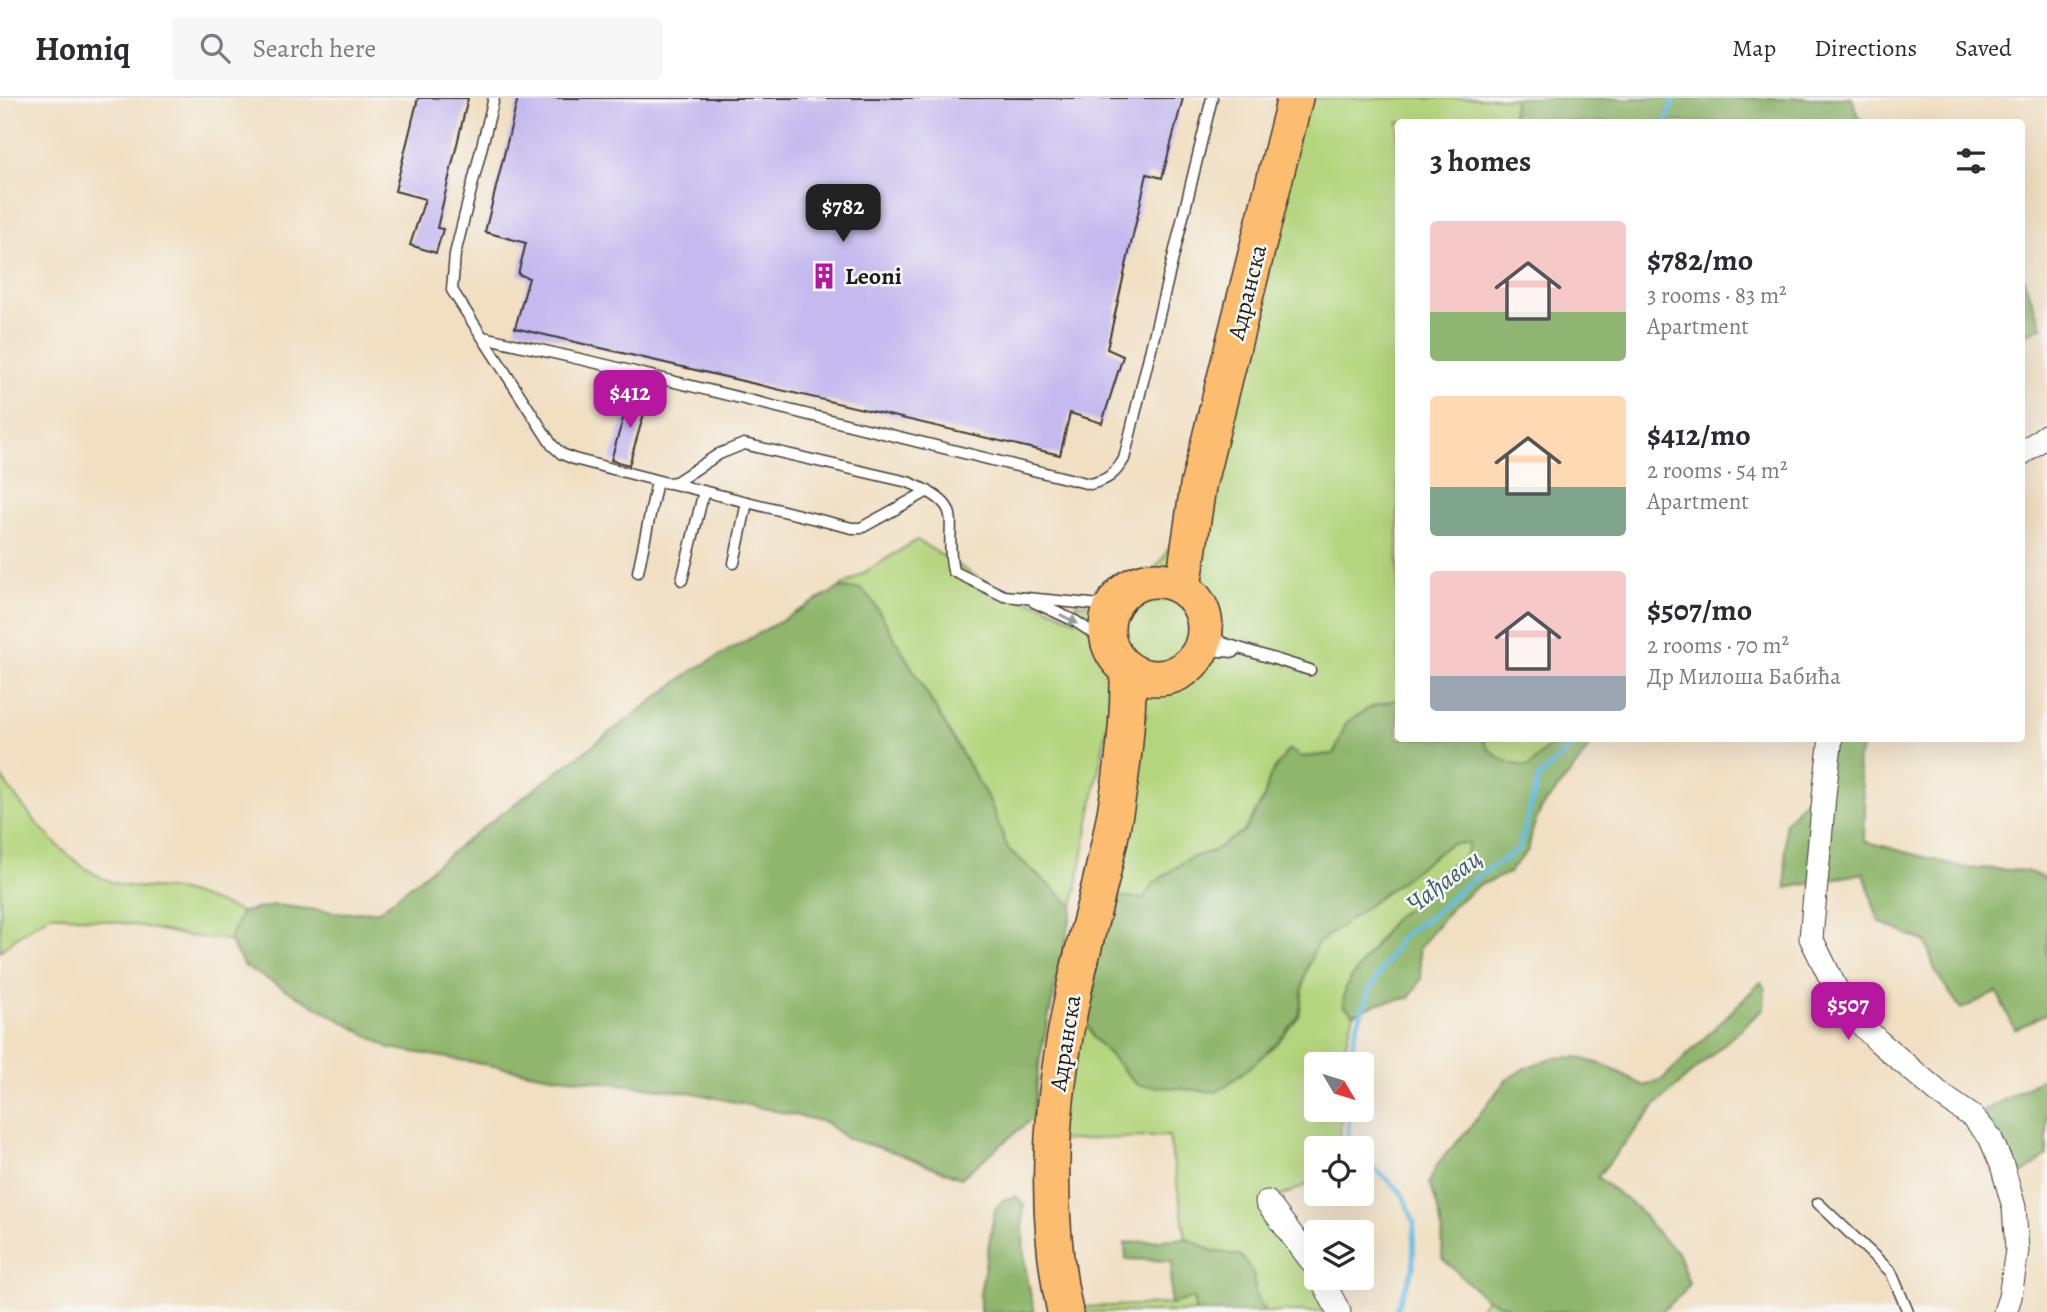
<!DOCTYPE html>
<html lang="en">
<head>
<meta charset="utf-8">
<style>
  :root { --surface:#fff; --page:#f7f7f7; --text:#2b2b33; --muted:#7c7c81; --line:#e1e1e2; --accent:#b5179e }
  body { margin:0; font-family:Alegreya,serif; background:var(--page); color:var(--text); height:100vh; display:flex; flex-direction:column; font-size:26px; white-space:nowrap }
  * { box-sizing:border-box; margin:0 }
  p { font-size:23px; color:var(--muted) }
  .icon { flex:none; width:38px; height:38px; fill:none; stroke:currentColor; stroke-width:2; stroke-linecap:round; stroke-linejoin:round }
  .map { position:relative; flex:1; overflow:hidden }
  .panel { position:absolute; left:1395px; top:21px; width:630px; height:623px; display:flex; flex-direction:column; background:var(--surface); border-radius:7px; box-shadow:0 7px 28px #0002 }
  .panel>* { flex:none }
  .needle { width:46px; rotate:128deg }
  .tools { position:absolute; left:1304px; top:954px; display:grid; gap:14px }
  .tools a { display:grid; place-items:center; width:70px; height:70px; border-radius:7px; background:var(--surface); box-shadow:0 7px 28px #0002; font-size:35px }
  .price { position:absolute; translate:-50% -60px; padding:0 16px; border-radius:14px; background:var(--accent); color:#fff; font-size:23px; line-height:46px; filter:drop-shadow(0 2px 4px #0008) }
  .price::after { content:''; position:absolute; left:50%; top:42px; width:21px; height:16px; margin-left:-10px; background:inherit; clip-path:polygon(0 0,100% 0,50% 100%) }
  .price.on { background:#222; color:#fff }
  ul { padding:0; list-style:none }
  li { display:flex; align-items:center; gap:21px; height:175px; padding:0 35px }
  li span { display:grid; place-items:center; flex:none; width:196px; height:140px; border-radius:7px; color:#555 }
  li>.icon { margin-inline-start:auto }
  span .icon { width:84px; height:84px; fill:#fffc; stroke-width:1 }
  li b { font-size:30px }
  h2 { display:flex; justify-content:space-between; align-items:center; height:84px; padding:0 35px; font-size:30px }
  header { display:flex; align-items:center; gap:42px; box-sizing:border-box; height:98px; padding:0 35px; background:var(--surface); border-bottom:2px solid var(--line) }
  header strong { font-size:33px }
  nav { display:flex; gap:38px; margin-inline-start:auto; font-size:24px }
  .search { width:490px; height:63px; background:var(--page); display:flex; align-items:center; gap:18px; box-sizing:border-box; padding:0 24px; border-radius:7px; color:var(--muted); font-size:26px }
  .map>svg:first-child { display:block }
  .green { fill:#b4d57d; stroke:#68784c; stroke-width:2 }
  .forest { fill:#8fb66c; stroke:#566944; stroke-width:2 }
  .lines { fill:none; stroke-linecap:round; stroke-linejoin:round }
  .stream { stroke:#68bde4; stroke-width:5 }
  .building { fill:#c5baef }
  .lane-casing { stroke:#3c3935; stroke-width:13 }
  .street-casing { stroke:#3c3935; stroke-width:25 }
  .primary-casing { stroke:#3c3935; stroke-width:38 }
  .lane { stroke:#fff; stroke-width:10 }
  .street { stroke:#fff; stroke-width:23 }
  .primary { stroke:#fcbd6f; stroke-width:35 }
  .oneway { fill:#999 }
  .labels { text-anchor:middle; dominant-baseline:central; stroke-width:5; stroke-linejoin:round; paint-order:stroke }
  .poi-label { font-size:24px; font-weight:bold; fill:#1c1c1c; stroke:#f6f6f2; text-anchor:start }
  .street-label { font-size:24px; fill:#1c1c1c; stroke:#f6f6f2 }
  .water-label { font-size:26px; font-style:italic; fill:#3a5c6c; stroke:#f6f6f2 }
</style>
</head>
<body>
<header>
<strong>Homiq</strong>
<div class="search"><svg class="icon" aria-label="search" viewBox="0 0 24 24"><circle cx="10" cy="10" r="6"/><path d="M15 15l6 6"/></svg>Search here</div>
<nav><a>Map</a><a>Directions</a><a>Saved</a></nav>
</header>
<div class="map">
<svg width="2047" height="1214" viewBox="0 0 2047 1214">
  <rect width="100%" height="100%" fill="#f6f6f2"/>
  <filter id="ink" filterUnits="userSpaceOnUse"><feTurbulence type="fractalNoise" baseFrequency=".0143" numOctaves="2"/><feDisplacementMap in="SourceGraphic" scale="14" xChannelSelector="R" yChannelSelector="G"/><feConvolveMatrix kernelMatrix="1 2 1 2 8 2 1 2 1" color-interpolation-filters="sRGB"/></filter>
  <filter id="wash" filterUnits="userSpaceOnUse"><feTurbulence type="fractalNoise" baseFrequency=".00686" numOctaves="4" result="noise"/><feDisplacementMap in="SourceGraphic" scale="28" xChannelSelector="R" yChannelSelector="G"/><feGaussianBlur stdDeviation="1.57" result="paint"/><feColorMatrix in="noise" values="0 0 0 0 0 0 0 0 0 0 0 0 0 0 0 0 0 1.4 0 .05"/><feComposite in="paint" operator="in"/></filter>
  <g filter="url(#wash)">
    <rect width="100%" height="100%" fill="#f1dfc2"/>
    <path class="green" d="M1295 0H1515L1511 24H1398V601L1371 609 1334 656 1301 659 1289 651 1270 678 1264 700 1245 732 1213 753 1189 760 1153 786 1143 801 1097 796 1119 679 1147 616 1128 611 1136 577C1147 580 1156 582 1168 579 1210 570 1218 514 1182 492 1170 484 1161 480 1146 482L1164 459 1183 423Z
      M917 442 1008 498 1040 506 1075 522 1076 505 1112 508C1105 530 1105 546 1119 565L1073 808 1008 751 990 704 874 505 839 490Z
      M1115 532a40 40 0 1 1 80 0a40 40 0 1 1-80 0Z
      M1483 641H1555L1529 670C1511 667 1489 658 1483 641Z
      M0 677C27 716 73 776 122 787 141 792 162 788 181 793 201 798 222 807 242 814L229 842 188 838 130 826 52 816 19 837 0 853Z
      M1470 745 1465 758 1442 774 1417 804 1395 819 1346 888 1343 907 1354 916 1340 966H1316V1012H1342L1339 1042 1343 1050H1316V1083L1267 1104 1339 1214H1265L1255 1196 1253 1175 1241 1158 1210 1152 1186 1140 1169 1038 1052 1043 1083 916 1299 918 1305 876 1316 847 1450 746Z
      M1193 1199 1196 1214H1081V1209L1170 1206Z
      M1486 1201 1521 1214H1477Z"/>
    <path class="forest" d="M1515 0H1852L1858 19 1864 24H1511Z
      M2021 173 2042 229 2021 239Z
      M839 490 862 491 874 505 990 704 1008 751 1073 808 1040 959 1033 1020 961 1080 894 1054 846 1040 825 1024 694 995 552 978 390 950 244 868 229 842 242 814 275 807 343 815 379 813 472 738 692 573Z
      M1398 601V640L1483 641C1489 658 1511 667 1529 669L1555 641H1590L1589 649 1576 668 1541 711 1533 730 1528 752 1509 775 1478 788 1452 809 1419 851 1421 881 1409 900 1379 905 1354 916 1343 907 1346 888 1395 819 1417 804 1442 774 1465 758 1469 745 1450 746 1316 847 1305 876 1299 918 1278 944 1249 970 1217 994 1137 987 1093 939 1083 917 1097 796 1143 801 1153 786 1189 760 1213 753 1245 732 1264 700 1270 678 1289 651 1301 659 1334 656 1346 625 1371 609Z
      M1831 641H1867L1857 662 1865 707 1864 743 1961 769 2026 773 2047 781V915L2015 932 1997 894 1961 911 1936 875 1926 844 1879 824 1864 775 1786 790 1785 725 1807 699 1825 688Z
      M1761 884 1765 891 1764 910 1656 1007 1597 1079 1638 1111 1660 1138 1677 1154 1689 1185 1683 1195 1661 1214H1521L1486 1201 1442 1160C1444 1132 1440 1111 1429 1085L1438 1065 1467 1033 1505 983 1525 970 1552 960 1577 959 1607 968 1644 988 1663 981Z
      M2047 978V1058L2008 1086 1973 1019Z
      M1015 1098 1024 1106C1021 1142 1025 1179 1035 1214H980V1196L995 1111 1003 1102Z
      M1186 1140 1210 1152 1241 1158 1253 1175 1255 1196 1265 1214H1196L1193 1200 1170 1206 1172 1163 1126 1161 1125 1145Z"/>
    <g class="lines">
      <path class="stream" d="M1667 24 1674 0
        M1347 966 1357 928 1369 893 1402 838 1434 816 1465 787 1519 751 1539 679 1568 652 1572 640
        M1349 1012 1348 1040 1354 1050
        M1362 1059 1402 1095 1414 1124 1413 1171 1395 1214"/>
    </g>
    <g id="blocks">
      <path class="building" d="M418 0H468L437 130 443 131 436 155 410 147 425 101 395 93Z
        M518 0H1183L1162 80 1147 76 1107 251 1123 258 1102 325 1070 315 1060 357 515 230 529 180 518 176 526 145 485 134Z
        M630 297 648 302 629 367 611 362Z"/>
    </g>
  </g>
  <g filter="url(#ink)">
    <use href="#blocks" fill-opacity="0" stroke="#3c3935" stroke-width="2"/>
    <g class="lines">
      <g class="lane-casing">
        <path id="lane" d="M494 0 455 156 452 192 552 347 562 356 574 361 667 385 676 384 719 356 744 346 908 384C972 411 942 420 953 473L1004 498 1112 508
          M483 239 606 267 1090 386C1108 382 1115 376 1124 361L1212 0
          M670 385 852 430H861L928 393
          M734 465 747 404
          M638 474 657 383
          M682 482 704 393
          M1034 504 1075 523 1108 545
          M1205 523 1211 537 1223 545 1310 572
          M1197 559 1207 552 1234 554
          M1818 1105 1891 1174 1908 1214"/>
      </g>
      <g class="street-casing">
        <path id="street" d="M2021 356 2047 337
          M1831 640 1825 688 1811 840 1835 889 1855 920 1878 943 1944 999 1973 1019 1990 1039 2002 1067 2014 1109 2017 1152 2010 1199 2005 1214
          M1267 1104 1316 1169
          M1321 1180 1339 1214"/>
      </g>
      <g class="primary-casing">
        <path id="primary" d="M1107 531a49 49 0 1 1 98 0a49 49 0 1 1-98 0Z
          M1183 490 1198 388 1295 0
          M1065 1214C1042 1107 1051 999 1074 892 1082 852 1094 813 1103 773 1118 709 1129 639 1128 573"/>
      </g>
      <use href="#lane" class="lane"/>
      <use href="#street" class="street"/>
      <use href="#primary" class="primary"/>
    </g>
    <defs><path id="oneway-solid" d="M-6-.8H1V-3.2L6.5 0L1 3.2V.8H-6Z" transform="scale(1.75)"/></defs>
    <use class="oneway" href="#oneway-solid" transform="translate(1069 521) rotate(27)"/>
  </g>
  <defs>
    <g id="building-bare" transform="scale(2.1)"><path d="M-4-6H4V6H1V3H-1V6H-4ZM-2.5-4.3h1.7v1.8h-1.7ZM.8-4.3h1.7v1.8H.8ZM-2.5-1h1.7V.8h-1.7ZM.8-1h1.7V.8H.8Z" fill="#b5179e" stroke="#f6f6f2" stroke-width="2.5" paint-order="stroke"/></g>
  </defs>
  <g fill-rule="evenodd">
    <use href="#building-bare" x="824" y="178"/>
  </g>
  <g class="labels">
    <g class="poi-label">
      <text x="845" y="178">Leoni</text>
    </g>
    <g class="street-label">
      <text transform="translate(1247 194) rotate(-76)">Адранска</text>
      <text transform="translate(1065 945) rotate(-81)">Адранска</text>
    </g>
    <g class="water-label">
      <text transform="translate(1444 783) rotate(-37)">Чађавац</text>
    </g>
  </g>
</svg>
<div class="tools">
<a><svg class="needle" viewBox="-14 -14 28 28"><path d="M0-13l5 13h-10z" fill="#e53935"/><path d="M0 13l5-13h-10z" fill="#7c7c81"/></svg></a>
<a><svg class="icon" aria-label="locate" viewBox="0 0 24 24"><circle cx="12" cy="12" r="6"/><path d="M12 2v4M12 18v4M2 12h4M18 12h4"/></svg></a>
<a><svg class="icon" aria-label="layers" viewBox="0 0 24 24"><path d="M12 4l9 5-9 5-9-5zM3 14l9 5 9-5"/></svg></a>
</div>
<b class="price on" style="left:843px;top:146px">$782</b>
<b class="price" style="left:630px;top:332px">$412</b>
<b class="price" style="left:1848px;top:944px">$507</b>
<section class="panel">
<h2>3 homes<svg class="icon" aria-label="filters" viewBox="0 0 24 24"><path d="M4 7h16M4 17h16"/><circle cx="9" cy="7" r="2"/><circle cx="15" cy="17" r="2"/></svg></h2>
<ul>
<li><span style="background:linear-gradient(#f6c9c9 65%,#8fb573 0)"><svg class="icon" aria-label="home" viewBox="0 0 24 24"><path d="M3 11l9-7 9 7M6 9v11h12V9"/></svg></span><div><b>$782/mo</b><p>3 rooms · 83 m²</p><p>Apartment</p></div></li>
<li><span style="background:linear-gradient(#ffd9b3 65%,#7fa58c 0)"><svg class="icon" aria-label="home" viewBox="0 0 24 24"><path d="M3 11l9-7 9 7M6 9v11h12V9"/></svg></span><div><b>$412/mo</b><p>2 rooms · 54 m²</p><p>Apartment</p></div></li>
<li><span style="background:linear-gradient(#f6c9c9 75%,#9aa5b1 0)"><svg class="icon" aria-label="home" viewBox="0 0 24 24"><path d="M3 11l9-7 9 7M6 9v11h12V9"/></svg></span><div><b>$507/mo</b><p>2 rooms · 70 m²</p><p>Др Милоша Бабића</p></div></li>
</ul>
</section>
</div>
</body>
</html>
